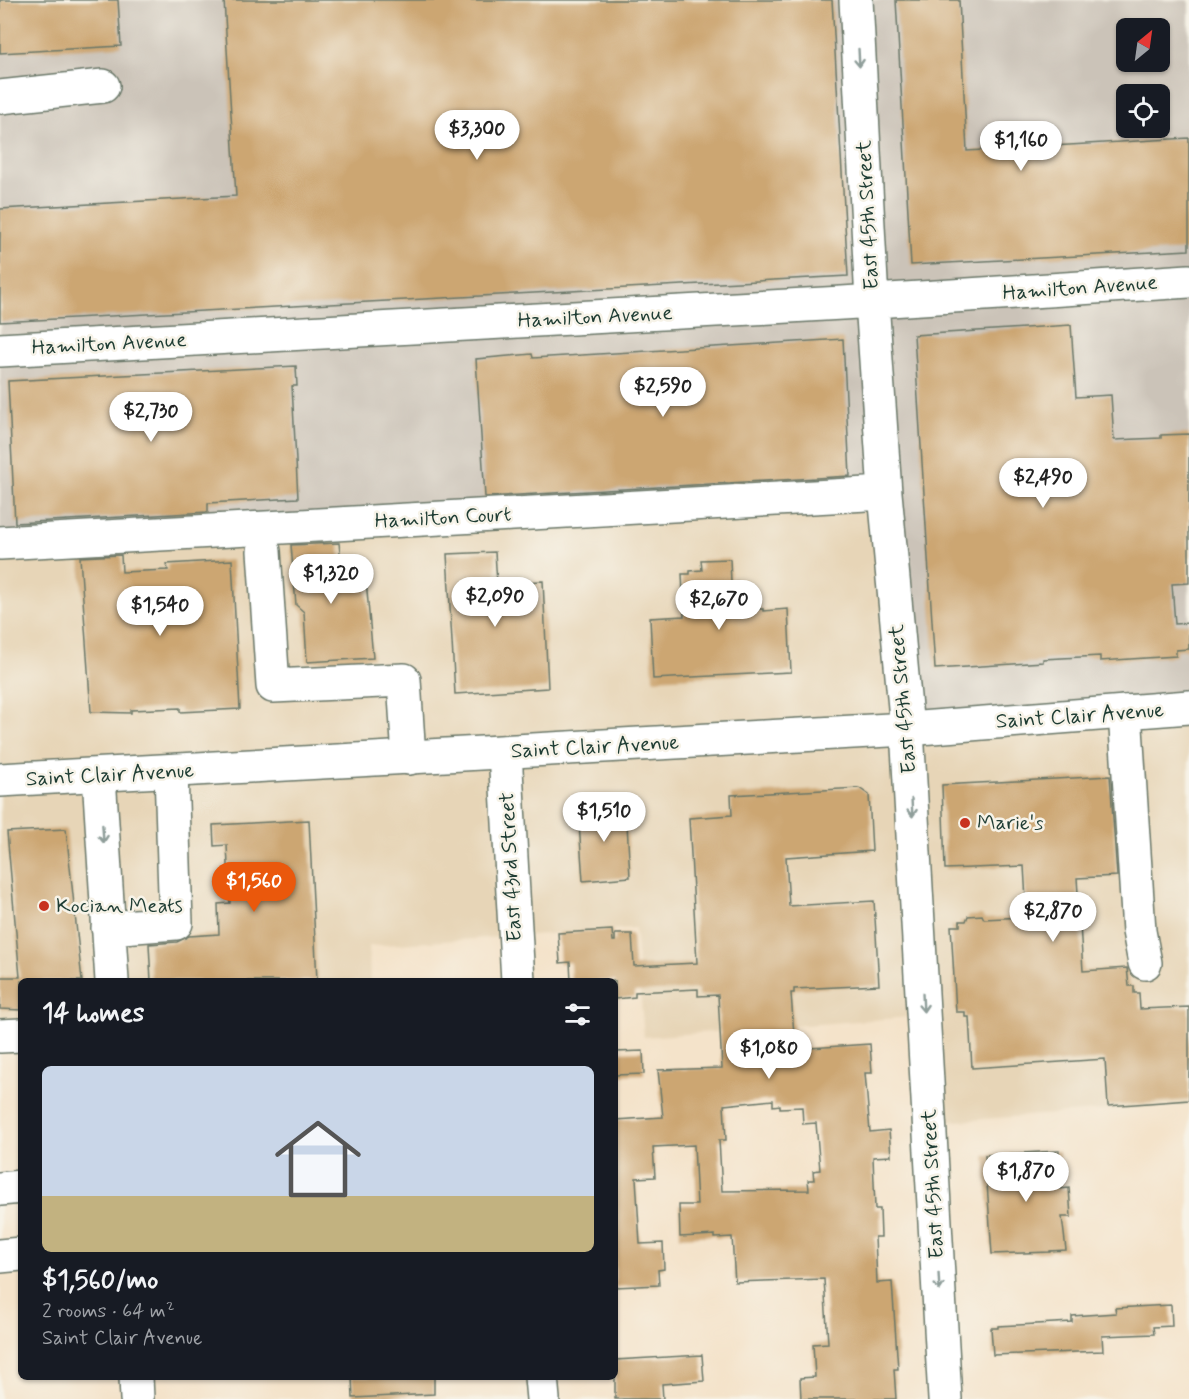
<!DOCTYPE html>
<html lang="en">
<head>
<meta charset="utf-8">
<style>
  :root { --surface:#171b24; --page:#242831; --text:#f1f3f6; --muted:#9ea1a6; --accent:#ea580c }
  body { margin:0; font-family:Mynerve,sans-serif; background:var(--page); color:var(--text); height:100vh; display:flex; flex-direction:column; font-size:22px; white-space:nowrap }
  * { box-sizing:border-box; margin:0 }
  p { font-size:20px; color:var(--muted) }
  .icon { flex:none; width:33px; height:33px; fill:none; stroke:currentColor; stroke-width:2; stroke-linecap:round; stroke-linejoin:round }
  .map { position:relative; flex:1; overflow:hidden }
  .details { position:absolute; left:18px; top:978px; width:600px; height:402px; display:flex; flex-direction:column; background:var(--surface); border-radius:9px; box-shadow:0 2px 4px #0004 }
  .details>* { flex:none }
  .needle { width:39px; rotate:29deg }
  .fabs { position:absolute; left:1116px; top:18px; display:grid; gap:12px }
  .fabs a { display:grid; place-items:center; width:54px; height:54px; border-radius:9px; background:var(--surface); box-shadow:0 2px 4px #0004; font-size:30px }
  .price { position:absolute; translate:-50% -51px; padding:0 14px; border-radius:21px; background:#fff; color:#222; font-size:20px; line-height:39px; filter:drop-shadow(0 2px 3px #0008) }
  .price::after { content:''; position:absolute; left:50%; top:36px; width:18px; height:14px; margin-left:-9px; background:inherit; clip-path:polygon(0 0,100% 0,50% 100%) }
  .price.current { background:var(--accent); color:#fff }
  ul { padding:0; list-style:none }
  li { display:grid; align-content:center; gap:12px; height:318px; padding:0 24px }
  li span { display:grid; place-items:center; height:186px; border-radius:9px; color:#555 }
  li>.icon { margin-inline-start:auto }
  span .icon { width:108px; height:108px; fill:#fffc; stroke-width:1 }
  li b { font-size:26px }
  h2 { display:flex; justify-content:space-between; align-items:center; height:72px; padding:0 24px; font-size:26px }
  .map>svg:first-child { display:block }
  .built { fill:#e7d5b7 }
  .industrial { fill:#cbc3b8; fill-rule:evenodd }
  .building { fill:#cca672; fill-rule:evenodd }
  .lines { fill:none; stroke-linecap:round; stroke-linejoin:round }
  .minor-casing { stroke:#6a7768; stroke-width:36 }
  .major-casing { stroke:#6a7768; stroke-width:36 }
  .minor { stroke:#fff; stroke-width:33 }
  .major { stroke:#fff; stroke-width:33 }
  .oneway { stroke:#8f9e9a }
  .poi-dot { fill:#c8321e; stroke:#f7f3e8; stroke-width:2 }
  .labels { text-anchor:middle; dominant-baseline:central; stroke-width:5; stroke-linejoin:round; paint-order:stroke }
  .street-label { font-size:21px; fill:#1f3d34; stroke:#f7f3e8 }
  .poi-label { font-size:21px; fill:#1f3d34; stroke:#f7f3e8; text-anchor:start }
</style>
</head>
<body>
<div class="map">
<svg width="1189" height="1399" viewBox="0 0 1189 1399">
  <rect width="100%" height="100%" fill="#f7f3e8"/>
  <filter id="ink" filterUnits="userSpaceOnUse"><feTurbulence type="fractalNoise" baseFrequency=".0167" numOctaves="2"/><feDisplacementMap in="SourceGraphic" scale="12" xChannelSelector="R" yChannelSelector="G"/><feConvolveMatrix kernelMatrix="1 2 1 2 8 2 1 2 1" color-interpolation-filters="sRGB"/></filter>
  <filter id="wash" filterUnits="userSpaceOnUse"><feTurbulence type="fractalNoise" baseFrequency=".008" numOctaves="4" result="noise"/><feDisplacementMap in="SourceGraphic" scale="24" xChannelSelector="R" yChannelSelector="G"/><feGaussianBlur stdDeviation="1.35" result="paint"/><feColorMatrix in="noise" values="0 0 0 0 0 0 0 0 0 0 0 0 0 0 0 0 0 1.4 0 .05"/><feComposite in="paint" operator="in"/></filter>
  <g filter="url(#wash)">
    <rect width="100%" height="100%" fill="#f4e3ca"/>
    <path class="built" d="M885 493 1189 707V1104L930 1123 923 1016 644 1037 635 928 369 946 370 981H21V1042L0 1043V543Z"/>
    <path class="industrial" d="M0 0H1189V707L907 729 885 494 0 543ZM1126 28H1160V62H1126ZM1126 94H1160V128H1126Z"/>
    <g id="blocks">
      <path class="building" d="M0 0H118L121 46 0 53Z
        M224 0H832L848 276 0 322V209L236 196Z
        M896 0H959L967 151 1189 138V250L911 265Z
        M1071 325 1076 397 1111 395 1114 440 1161 438V435L1189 434V583L1172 584 1175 624 1189 623V649L1176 650V656L1100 661V656L1043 659V662L935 669 914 335Z
        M843 339 850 476 485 497 476 359 532 354 533 358Z
        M296 366 297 386H292L298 498 208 503V512L15 523 8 381Z
        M339 543 343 582 366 580 373 658 307 662 304 612 296 605 291 545Z
        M495 552 497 583 543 581 548 688 455 694 447 554Z
        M121 555 122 572 168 570 167 564 232 560 240 709 180 712V708L131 710V713L91 712 80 557Z
        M730 559 731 583 742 582 744 607H754V609H763V611L788 609 791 672 653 679 650 618 684 616 682 574H690V571L702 570 701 560Z
        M1110 776 1117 876 1077 878 1083 971 1127 968 1129 986H1134V993H1139L1140 1009 1189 1007V1100L1108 1106 1105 1059 972 1068 969 1017H965V1012H956L951 926H960V921H966L968 916 982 915 984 919 1027 917 1024 866 945 869 942 785Z
        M859 788 869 795 872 851 786 857 789 906 874 901 879 985 794 989V993H791L795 1049 870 1044 872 1073H865L870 1132 889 1130 891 1156 873 1157 875 1209H880L881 1237H875L877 1283 892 1282 898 1369H894L896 1399H801L800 1378 815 1377 813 1344 828 1343 824 1279 735 1282 732 1237 715 1238V1235L680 1237 679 1205H697L694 1145 653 1147 655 1177 636 1178 640 1244 663 1243 664 1269 658 1270 659 1285 615 1287V1120L663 1117 658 1070 722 1068 718 995 698 996V989L635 992V997L615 999V981H571L570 962 560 963 558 933 612 930 613 941H615V934H632L634 966 697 963 689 818 732 815 731 795ZM773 1100V1106L780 1105V1108L802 1107 803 1124 816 1123 820 1170 813 1171 814 1180H808L809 1190 722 1191 719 1140H726L724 1105Z
        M626 806 630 877 583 881 578 809Z
        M309 820 317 981H151L149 944 177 942 189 936 219 934 218 904 230 903 227 845 214 846 213 825Z
        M66 829 82 981H21V1010L0 1009V977H20L7 832Z
        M643 1051 644 1074 615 1075V1052Z
        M1059 1151 1060 1189 1069 1188 1071 1217H1062L1066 1250 1050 1251V1252L992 1254 985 1155Z
        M1171 1305 1172 1326 1153 1327 1154 1334 1102 1336 1103 1351 993 1355 991 1328H998V1326L1072 1322V1316L1116 1313 1115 1308Z
        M702 1355 704 1381 662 1384 663 1399H615V1360Z
        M352 1377H434V1394L353 1398Z"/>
    </g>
  </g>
  <g filter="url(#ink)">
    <use href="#blocks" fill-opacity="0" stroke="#6a7768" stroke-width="1.5"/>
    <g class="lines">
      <g class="minor-casing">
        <path id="minor" d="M856 0 872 301 885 493 907 729 945 1399
          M0 97 103 86
          M0 350 842 303 1189 281
          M0 543 885 493
          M264 551 273 686 404 680 409 758
          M1125 712 1139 931 1145 963
          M505 752 518 981
          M99 776 112 981
          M108 928 176 923 171 772
          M0 1036 21 1035
          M0 1189 21 1187
          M0 1256 21 1254
          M136 1377 137 1399
          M541 1377 543 1399"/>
      </g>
      <g class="major-casing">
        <path id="major" d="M0 780 907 729 1189 707"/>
      </g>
      <use href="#minor" class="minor"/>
      <use href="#major" class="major"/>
    </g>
    <defs><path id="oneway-shaft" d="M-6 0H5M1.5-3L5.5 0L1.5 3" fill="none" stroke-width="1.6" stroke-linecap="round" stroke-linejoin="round" transform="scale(1.5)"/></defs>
    <g class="oneway">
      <use href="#oneway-shaft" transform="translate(859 58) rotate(87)"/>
      <use href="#oneway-shaft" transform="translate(912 808) rotate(87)"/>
      <use href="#oneway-shaft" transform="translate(103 834) rotate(86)"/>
      <use href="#oneway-shaft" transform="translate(923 1003) rotate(87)"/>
      <use href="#oneway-shaft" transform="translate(939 1282) rotate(87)"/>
    </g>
  </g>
  <g class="poi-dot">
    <circle cx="965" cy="823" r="6"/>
    <circle cx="44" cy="906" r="6"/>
  </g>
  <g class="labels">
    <g class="street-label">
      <text transform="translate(868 215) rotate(-93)">East 45th Street</text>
      <text transform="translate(1080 288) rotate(-4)">Hamilton Avenue</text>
      <text transform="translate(595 317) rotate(-3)">Hamilton Avenue</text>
      <text transform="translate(109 344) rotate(-3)">Hamilton Avenue</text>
      <text transform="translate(443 518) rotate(-3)">Hamilton Court</text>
      <text transform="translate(903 699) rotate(-95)">East 45th Street</text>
      <text transform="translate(1080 716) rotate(-4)">Saint Clair Avenue</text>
      <text transform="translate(595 747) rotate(-3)">Saint Clair Avenue</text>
      <text transform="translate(110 775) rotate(-3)">Saint Clair Avenue</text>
      <text transform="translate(511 867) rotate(-93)">East 43rd Street</text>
      <text transform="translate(933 1184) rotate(-93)">East 45th Street</text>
    </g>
    <g class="poi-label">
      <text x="977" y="823">Marie's</text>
      <text x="56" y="906">Kocian Meats</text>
    </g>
  </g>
</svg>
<div class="fabs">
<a><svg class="needle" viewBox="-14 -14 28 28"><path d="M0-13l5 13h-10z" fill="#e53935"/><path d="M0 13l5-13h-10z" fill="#9ea1a6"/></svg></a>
<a><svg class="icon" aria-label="locate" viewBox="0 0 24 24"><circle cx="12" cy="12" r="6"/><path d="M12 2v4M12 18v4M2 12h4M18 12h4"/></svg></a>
</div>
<b class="price" style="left:477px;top:161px">$3,300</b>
<b class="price" style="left:1021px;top:172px">$1,160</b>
<b class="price" style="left:663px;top:418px">$2,590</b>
<b class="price" style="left:151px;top:443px">$2,730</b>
<b class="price" style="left:1043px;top:509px">$2,490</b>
<b class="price" style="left:331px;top:605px">$1,320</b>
<b class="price" style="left:495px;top:628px">$2,090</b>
<b class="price" style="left:719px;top:631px">$2,670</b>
<b class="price" style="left:160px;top:637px">$1,540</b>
<b class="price" style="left:604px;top:843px">$1,510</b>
<b class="price current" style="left:254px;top:913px">$1,560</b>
<b class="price" style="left:1053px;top:943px">$2,870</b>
<b class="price" style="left:769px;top:1080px">$1,080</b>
<b class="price" style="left:1026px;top:1203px">$1,870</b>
<section class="details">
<h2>14 homes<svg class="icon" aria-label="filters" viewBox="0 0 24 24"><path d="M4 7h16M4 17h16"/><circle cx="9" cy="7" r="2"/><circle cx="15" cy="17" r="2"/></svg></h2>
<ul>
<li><span style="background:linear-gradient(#c9d6e8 70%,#c2b280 0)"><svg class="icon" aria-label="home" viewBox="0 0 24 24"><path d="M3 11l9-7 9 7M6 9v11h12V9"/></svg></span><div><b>$1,560/mo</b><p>2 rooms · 64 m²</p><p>Saint Clair Avenue</p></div></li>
</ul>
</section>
</div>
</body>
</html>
